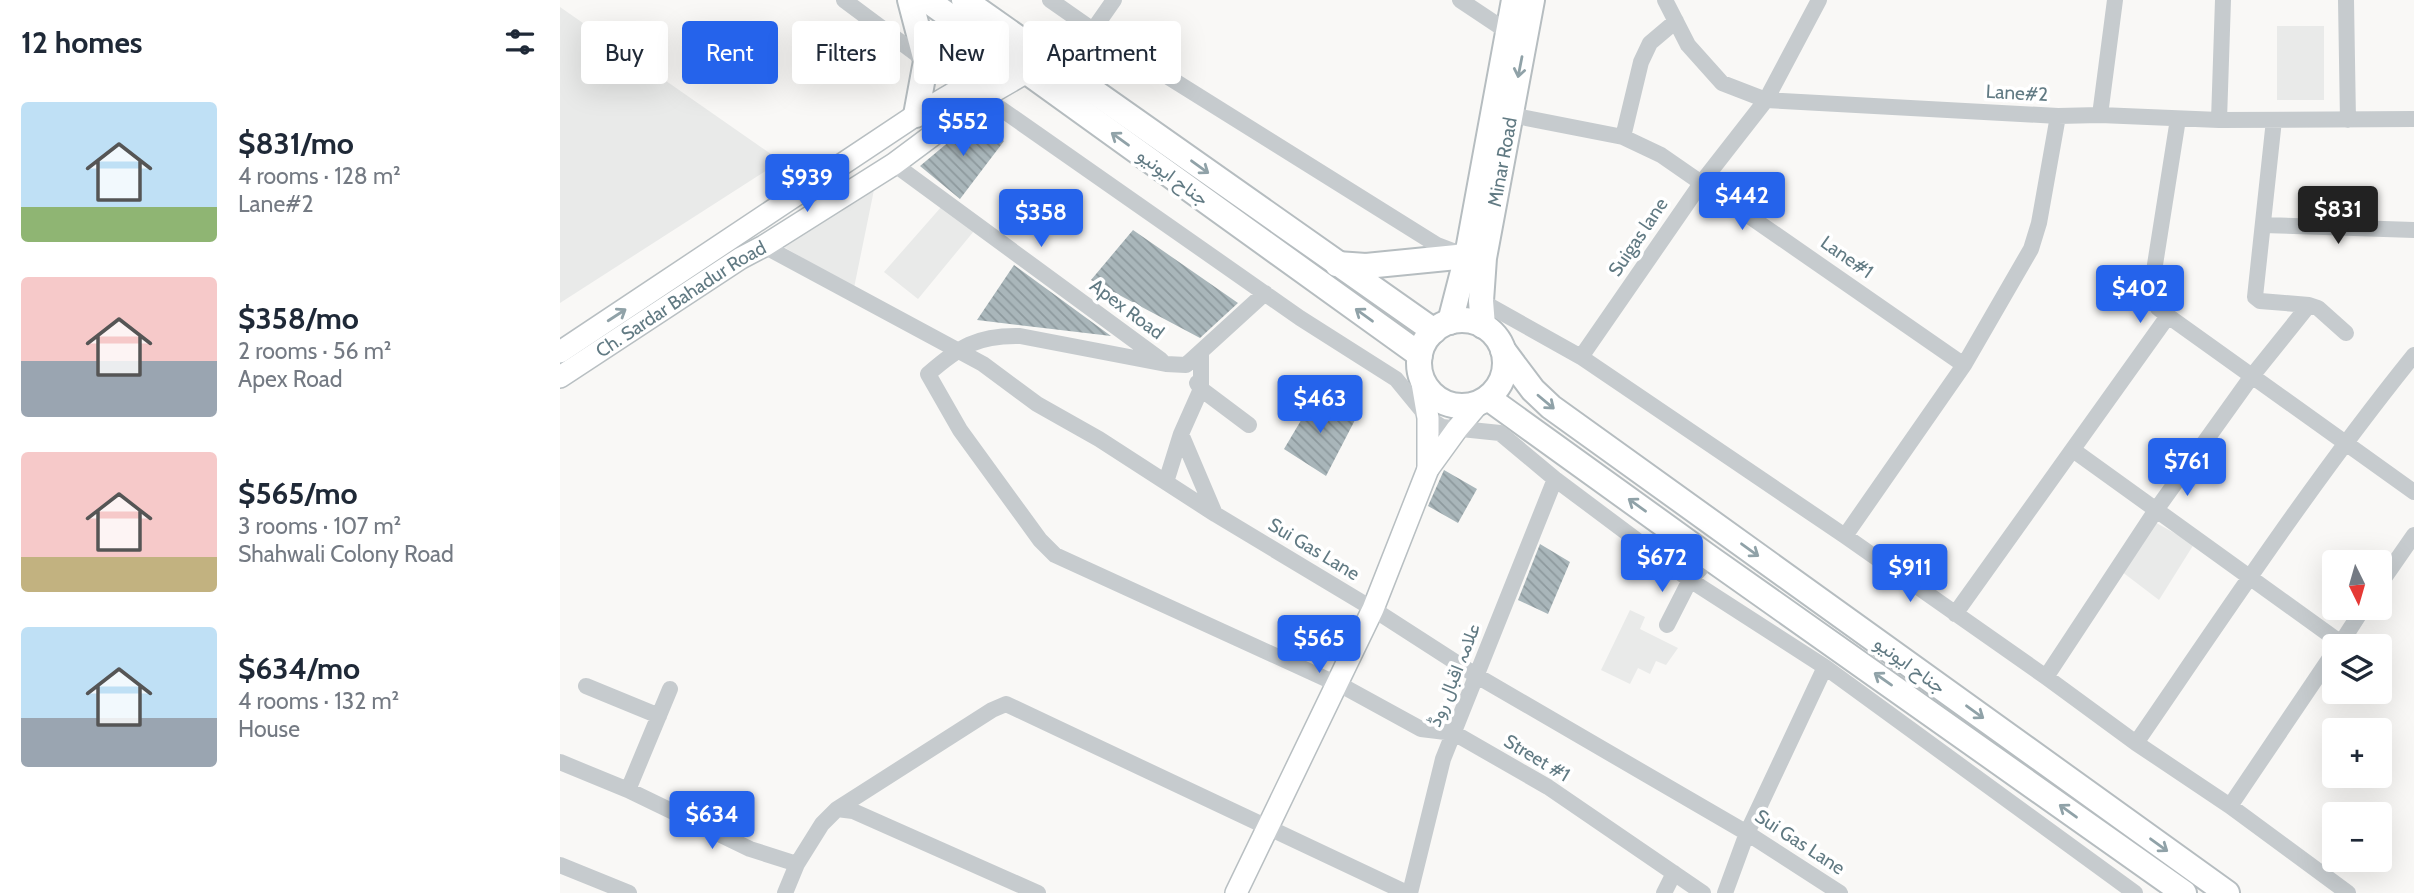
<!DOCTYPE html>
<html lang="en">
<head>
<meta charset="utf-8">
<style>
  :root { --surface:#fff; --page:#f2f2f3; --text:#1f2937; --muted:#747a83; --accent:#2563eb }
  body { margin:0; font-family:Cabin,Vazirmatn,sans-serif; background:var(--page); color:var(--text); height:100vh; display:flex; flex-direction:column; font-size:26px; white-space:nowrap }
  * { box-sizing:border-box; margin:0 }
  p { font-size:23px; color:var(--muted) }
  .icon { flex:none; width:38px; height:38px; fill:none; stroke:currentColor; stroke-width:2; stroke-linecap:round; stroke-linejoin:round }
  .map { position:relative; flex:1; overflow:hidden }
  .panel { display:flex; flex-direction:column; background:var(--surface); width:560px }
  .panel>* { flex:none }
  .top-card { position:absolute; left:21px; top:21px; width:665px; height:63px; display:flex; gap:14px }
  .needle { width:46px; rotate:175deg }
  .fabs { position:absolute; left:1762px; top:550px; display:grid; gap:14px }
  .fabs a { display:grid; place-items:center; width:70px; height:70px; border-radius:7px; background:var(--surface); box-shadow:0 7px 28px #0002; font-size:35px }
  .price { position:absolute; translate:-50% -60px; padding:0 16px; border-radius:7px; background:var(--accent); color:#fff; font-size:23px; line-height:46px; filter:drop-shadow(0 2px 4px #0008) }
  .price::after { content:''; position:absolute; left:50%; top:42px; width:21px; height:16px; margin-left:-10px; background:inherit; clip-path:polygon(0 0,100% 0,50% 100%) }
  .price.active { background:#222; color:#fff }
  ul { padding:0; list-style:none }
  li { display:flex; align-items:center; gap:21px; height:175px; padding:0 21px }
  li span { display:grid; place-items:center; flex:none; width:196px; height:140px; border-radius:7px; color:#555 }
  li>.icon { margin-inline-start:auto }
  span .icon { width:84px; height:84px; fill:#fffc; stroke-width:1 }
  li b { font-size:30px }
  h2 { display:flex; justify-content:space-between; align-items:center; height:84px; padding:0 21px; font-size:30px }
  .chip { padding:0 24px; border-radius:7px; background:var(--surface); box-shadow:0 7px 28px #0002; font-size:24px; line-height:63px }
  .chip.active { background:var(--accent); color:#fff }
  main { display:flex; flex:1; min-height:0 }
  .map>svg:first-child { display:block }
  .built { fill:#e9eae9 }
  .building { fill:url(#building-back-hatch) }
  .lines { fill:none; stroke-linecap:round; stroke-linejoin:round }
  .secondary-casing { stroke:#b8bfc2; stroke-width:24 }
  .primary-casing { stroke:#b6bdc0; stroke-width:28 }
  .minor { stroke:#c6cbce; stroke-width:16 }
  .secondary { stroke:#fff; stroke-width:21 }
  .primary { stroke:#fff; stroke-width:24 }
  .oneway { stroke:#90a2a8 }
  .labels { text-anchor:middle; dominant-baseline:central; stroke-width:7; stroke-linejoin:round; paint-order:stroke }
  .street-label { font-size:19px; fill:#617a83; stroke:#fff }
</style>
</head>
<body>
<main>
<section class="panel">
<h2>12 homes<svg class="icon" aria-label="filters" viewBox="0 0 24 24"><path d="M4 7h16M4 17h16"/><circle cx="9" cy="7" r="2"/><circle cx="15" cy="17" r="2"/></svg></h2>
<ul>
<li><span style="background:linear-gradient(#bfe0f5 75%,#8fb573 0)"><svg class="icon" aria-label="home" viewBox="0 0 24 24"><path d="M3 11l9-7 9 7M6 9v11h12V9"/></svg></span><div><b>$831/mo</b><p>4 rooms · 128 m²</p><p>Lane#2</p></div></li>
<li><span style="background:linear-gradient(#f6c9c9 60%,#9aa5b1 0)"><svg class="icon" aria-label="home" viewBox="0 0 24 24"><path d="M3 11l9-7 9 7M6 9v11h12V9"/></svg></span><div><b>$358/mo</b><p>2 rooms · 56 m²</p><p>Apex Road</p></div></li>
<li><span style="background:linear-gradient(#f6c9c9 75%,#c2b280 0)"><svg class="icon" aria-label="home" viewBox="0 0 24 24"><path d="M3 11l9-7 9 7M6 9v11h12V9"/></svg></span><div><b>$565/mo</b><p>3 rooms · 107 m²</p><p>Shahwali Colony Road</p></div></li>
<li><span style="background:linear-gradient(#bfe0f5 65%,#9aa5b1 0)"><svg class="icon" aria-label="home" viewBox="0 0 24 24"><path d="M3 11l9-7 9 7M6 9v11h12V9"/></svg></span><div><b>$634/mo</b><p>4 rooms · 132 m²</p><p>House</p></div></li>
</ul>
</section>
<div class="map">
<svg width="1854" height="893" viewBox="0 0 1854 893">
  <defs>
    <pattern id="building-back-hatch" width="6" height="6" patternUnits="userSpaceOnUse" patternTransform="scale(1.75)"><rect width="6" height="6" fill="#a9b6ba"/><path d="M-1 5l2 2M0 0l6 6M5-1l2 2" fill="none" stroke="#8d999d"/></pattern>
  </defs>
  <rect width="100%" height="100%" fill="#f9f8f6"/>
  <path class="built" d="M0 7 221 161 0 303Z
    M1717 26H1764V100H1717Z
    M316 180 294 288 222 246Z
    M382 206 414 231 358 299 324 272Z
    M1591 520 1634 544 1599 600 1557 568Z
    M1070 610 1085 617 1080 629 1118 648 1106 665 1096 661 1090 674 1078 668 1070 684 1041 670Z"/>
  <path class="building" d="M416 119 444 141 400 199 360 166Z
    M573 230 678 303 640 338 531 280Z
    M454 265 551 336 417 320Z
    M756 395 795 420 766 476 724 449Z
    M884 470 917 489 898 523 868 506Z
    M980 544 1010 562 988 614 958 600Z"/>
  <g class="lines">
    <g class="secondary-casing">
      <g id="secondary">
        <path d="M0 352 356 115 450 60 459 49"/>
        <path d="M859 365 868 418V469"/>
        <path id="s1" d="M0 377 181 258 204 246 334 164 424 97 467 72 477 62"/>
        <path d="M676 893 813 609 868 469 897 429 919 403"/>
      </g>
    </g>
    <g class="primary-casing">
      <g id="primary">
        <path d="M350 0 366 61 356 115"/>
        <path d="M367 0 860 355"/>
        <path d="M404 0 874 331"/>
        <path d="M777 264 806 266 907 256"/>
        <circle cx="902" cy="363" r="43"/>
        <path d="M890 322 907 256 954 0"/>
        <path id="s2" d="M923 326 921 301 924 258 972 0"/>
        <path d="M943 350 973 390 991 407 1667 893"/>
        <path d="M928 398 1150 558 1624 893"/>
      </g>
    </g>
    <path class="minor" d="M284 0 366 61 402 86 424 97 740 318 836 379 868 418 882 427 940 433 995 479 1130 580 1265 667 1575 893
      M490 0 533 30 877 245 898 253
      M900 0 948 32
      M1105 0 1128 45 1162 83 1206 100 1498 116 1540 115 1659 120 1854 119
      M1786 0 1788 120
      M533 30 554 0
      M951 115 1063 137 1101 155 1404 365
      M1540 115 1555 0
      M1659 120 1663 0
      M1714 120 1695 297 1700 301 1749 305 1758 308 1786 333
      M1063 137 1081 62 1090 43 1116 21
      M334 164 601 360
      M1703 225 1854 230
      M204 246 423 364 477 404 539 439 655 514 813 609 917 676 1187 833 1280 893
      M705 293 626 365 606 364 460 336C417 335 399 347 368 374L400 430 480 540 495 555 788 689 861 729 894 733 988 787 1143 893
      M921 301 1021 357 1285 536 1486 677 1576 743 1670 806 1788 893
      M1608 316 1598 308 1593 299 1594 271 1618 119
      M1021 357 1142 182 1206 100 1259 0
      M637 383 641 389 689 425
      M621 434 655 514
      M1513 450 1781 643
      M606 482 621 434 641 389V353
      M1285 536 1404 365 1471 249 1479 223 1498 116
      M1820 584 1854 535
      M1395 614 1608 316 1854 492
      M1107 625 1130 580 1150 558
      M1779 646 1804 607
      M1486 677 1596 510 1692 376 1749 305
      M26 686 99 716
      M1576 743C1666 612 1754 479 1854 355
      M0 762 68 790 190 849 237 864 262 824 277 809 432 710 446 704 847 893
      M68 790 110 689
      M1670 806 1774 652
      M277 809 293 811 478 893
      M0 865 69 893
      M225 893 237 864
      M850 893 883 759 995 479
      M1104 893 1114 873
      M1165 893 1187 833 1265 667"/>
    <use href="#secondary" class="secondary"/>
    <use href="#primary" class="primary"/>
  </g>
  <defs><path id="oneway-shaft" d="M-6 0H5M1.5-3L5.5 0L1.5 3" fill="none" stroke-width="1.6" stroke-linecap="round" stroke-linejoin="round" transform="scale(1.75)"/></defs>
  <g class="oneway">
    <use href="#oneway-shaft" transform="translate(960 67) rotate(101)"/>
    <use href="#oneway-shaft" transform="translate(560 139) rotate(-144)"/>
    <use href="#oneway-shaft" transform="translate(640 167) rotate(36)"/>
    <use href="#oneway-shaft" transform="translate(57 315) rotate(-33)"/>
    <use href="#oneway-shaft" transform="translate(804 315) rotate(-144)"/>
    <use href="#oneway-shaft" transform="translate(986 402) rotate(40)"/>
    <use href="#oneway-shaft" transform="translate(1077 505) rotate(-144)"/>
    <use href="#oneway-shaft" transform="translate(1190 550) rotate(36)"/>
    <use href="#oneway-shaft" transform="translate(1323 679) rotate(-145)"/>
    <use href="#oneway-shaft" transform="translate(1415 712) rotate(36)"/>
    <use href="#oneway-shaft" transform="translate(1508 811) rotate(-144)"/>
    <use href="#oneway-shaft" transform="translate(1599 845) rotate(36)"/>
  </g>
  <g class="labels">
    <g class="street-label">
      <text transform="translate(1457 93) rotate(3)">Lane#2</text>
      <text stroke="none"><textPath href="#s2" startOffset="166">Minar Road</textPath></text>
      <text transform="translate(613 177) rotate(36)">جناح ایونیو</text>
      <text transform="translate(1078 237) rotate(-56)">Suigas lane</text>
      <text transform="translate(1287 257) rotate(35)">Lane#1</text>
      <text stroke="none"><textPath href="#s1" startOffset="144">Ch. Sardar Bahadur Road</textPath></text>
      <text transform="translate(567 309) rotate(37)">Apex Road</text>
      <text transform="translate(754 549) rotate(31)">Sui Gas Lane</text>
      <text transform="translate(1350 665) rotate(36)">جناح ایونیو</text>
      <text transform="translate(894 675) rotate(-68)">علامہ اقبال روڈ</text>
      <text transform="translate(977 758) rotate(31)">Street #1</text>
      <text transform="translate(1240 842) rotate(33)">Sui Gas Lane</text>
    </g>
  </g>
</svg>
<div class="fabs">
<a><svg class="needle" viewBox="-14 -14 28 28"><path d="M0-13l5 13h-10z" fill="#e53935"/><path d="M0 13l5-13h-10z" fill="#747a83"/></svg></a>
<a><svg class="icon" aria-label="layers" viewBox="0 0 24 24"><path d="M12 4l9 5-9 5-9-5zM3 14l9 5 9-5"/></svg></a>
<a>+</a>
<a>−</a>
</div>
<b class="price" style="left:403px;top:158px">$552</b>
<b class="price" style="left:247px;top:214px">$939</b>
<b class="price" style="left:1182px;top:232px">$442</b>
<b class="price active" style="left:1778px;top:246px">$831</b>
<b class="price" style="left:481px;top:249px">$358</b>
<b class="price" style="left:1580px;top:325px">$402</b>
<b class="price" style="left:760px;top:435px">$463</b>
<b class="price" style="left:1627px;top:498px">$761</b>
<b class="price" style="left:1102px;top:594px">$672</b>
<b class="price" style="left:1350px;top:604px">$911</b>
<b class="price" style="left:759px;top:675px">$565</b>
<b class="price" style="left:152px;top:851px">$634</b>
<div class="top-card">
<a class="chip">Buy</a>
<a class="chip active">Rent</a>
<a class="chip">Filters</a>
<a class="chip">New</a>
<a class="chip">Apartment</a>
</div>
</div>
</main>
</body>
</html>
